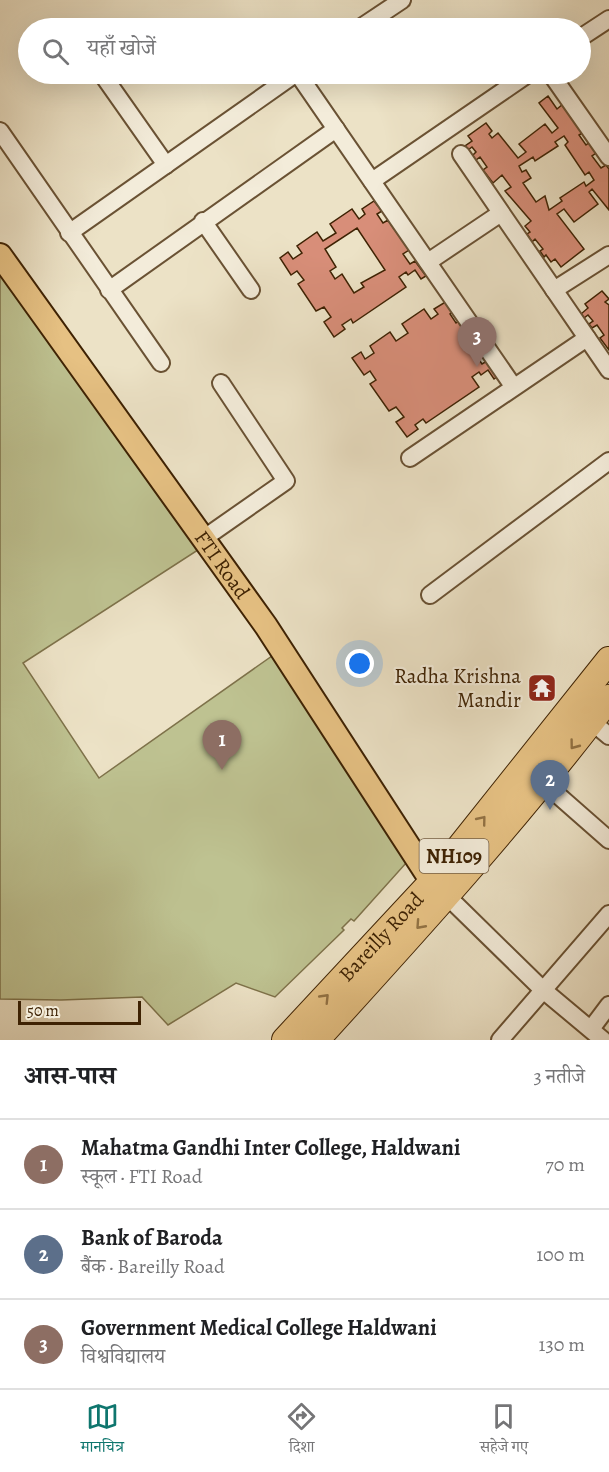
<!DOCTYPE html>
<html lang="hi">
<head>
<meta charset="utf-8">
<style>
  body { margin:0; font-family:Alegreya,"Noto Serif Devanagari",serif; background:#f6f6f6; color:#202124 }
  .scale { position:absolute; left:18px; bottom:15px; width:123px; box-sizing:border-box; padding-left:6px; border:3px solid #3e2203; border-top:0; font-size:16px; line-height:21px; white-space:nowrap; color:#3e2203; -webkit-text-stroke:4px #f3ecda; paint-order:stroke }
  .you { position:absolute; left:360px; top:664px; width:21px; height:21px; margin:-15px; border:4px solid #fff; border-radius:50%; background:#1a73e8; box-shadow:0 0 0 9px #1a73e833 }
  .badge { display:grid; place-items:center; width:39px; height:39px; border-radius:50%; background:#0f766e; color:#fff; font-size:20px; font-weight:700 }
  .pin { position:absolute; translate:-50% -50px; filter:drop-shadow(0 2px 3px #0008) }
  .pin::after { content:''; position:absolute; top:32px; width:21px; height:18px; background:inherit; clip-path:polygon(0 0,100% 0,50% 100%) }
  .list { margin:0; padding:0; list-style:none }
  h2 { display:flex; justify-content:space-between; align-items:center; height:78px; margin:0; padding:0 24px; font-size:26px }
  h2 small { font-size:20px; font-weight:400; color:#757577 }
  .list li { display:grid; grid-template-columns:39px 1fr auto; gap:18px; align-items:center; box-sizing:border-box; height:90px; padding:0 24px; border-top:2px solid #e0e0e0 }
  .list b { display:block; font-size:22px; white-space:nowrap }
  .list p { margin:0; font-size:20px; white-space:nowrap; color:#757577 }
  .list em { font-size:20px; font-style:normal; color:#757577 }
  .icon { flex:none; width:33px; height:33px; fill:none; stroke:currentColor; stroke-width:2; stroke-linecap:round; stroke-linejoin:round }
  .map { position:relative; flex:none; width:609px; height:1040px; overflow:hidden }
  .search { position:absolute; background:#fff; box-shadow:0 6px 24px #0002; left:18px; right:18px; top:18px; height:66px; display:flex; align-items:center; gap:15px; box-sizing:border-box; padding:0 21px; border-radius:33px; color:#757577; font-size:22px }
  .sheet { height:348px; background:#fff }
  nav { display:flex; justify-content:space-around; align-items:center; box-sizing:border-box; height:84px; border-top:2px solid #e0e0e0; background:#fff; font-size:16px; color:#757577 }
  nav a { display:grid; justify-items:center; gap:3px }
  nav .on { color:#0f766e }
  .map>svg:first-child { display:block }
  .green { fill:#bec291; stroke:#7e724a; stroke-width:1.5 }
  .building { fill:#d88e79; stroke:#3e2203; stroke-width:1.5; fill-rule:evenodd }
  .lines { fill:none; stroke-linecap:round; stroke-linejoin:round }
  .minor-casing { stroke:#6a5234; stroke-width:20 }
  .major-casing { stroke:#3e2203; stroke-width:26 }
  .highway-casing { stroke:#3e2203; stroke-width:28 }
  .minor { stroke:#f3ecda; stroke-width:16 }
  .major { stroke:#e6c183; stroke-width:22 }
  .highway { stroke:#e6c183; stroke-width:26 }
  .oneway { stroke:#927243 }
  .labels { text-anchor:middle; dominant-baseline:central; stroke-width:4.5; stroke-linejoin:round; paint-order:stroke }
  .shield { fill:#f3ecda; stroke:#745f44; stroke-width:1.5 }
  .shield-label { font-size:20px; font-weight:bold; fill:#3e2203 }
  .street-label { font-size:21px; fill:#3e2203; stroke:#f3ecda }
  .poi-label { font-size:21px; fill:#3e2203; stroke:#f3ecda; text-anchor:end }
</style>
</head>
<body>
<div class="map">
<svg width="609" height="1040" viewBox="0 0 609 1040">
  <rect width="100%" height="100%" fill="#ece2c6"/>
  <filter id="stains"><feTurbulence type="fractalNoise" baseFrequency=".00333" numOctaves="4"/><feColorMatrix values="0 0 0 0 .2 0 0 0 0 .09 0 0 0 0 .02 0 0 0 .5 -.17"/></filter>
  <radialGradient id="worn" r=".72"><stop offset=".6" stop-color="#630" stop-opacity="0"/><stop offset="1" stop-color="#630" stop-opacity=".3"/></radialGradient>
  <polygon class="green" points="0,275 201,548 23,663 99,778 272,656 407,862 354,921 351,919 342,928 344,930 275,997 236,983 168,1025 142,997 61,1000 0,999"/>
  <g class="building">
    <path d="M548,96L557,109L563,104L584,132L579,135L586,145L591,141L599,151L592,156L601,168L606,165L609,169V210L592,189L589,192L598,204L574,222L564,209L557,214L584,249L561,267L555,259L551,262L546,255L544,257L540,251L543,249L535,239L532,242L527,234L530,232L525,226L531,221L505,191L511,187L502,175L493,183L483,170L487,167L480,157L476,160L472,156L476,152L472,147L468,150L465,146L472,141L468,136L486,123L492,131L489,134L492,138L498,133L518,158L526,152L519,144L545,124L552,133L558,128L539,103ZM564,136L568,142L565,145L585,175L589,172L594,180L586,186L584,182L560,198L562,201L549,210L545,196L536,202L523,183L531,178L526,170L522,172L519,166L533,157L535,161L558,146L555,142Z"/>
    <path d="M374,201L382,211L377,214L383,223L388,220L409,250L403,254L410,264L415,261L426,276L421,279L415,270L408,275L406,272L399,277L406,287L353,323L351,319L342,325L345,329L334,337L324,322L331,317L324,307L316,311L298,284L304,280L297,271L291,275L280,258L288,252L293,259L302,253L297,246L317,232L323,241L336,233L330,224L352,209L359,219L365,214L362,209ZM357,228L385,270L361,283L364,287L354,293L342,274L335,279L330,271L336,267L325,249Z"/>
    <polygon points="602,291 609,299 605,302 609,305 609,350 600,338 604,335 597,325 592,328 589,324 593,321 588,315 584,318 581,314 588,308 585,304"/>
    <polygon points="447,301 454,311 450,314 456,323 460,320 481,350 475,354 482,364 487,361 498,376 494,379 488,370 481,375 479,372 472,377 479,387 426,423 423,419 415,425 418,429 407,437 396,422 404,417 396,407 389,411 370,384 376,380 370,371 364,375 352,358 361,352 365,359 374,353 370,346 390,332 396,341 408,333 402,324 424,309 431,319 438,314 434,309"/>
  </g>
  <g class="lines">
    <g class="minor-casing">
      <g id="minor">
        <polyline points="360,28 402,0"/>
        <polyline points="580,38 609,19"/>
        <polyline points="102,74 166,165"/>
        <polyline points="298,74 513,386"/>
        <polyline points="551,74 609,157"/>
        <polyline points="0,131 161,363"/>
        <polyline points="461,154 609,370"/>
        <polyline points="372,181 528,74"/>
        <polyline points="203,221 251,290"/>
        <polyline points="69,233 295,74"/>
        <polyline points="428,262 501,213"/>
        <polyline points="109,290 336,129"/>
        <polyline points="554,290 609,255"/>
        <polyline points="410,458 587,338"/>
        <polyline points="203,539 286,481 221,383"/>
        <polyline points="430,595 609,461"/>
        <polyline points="591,721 609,736"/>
        <polyline points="543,782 609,840"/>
        <polyline points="447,896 542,989 603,1040"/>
        <polyline points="591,1029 609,1005"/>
        <polyline points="500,1040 609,914"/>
      </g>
    </g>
    <g class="major-casing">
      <g id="major">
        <path id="s1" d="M0,255L266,626L432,882"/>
      </g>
    </g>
    <g class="highway-casing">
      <g id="highway">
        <path id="s2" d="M285,1040L432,882L609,660"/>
        <path d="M316,1040C417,929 518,818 609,698"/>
      </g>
    </g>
    <use href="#minor" class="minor"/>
    <use href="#major" class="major"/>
    <use href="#highway" class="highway"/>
  </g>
  <defs><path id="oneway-chevron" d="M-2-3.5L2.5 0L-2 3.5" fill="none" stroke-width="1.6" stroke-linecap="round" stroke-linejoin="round" transform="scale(1.5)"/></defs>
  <g class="oneway">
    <use href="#oneway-chevron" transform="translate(574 745) rotate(127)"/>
    <use href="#oneway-chevron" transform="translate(482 820) rotate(-51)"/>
    <use href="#oneway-chevron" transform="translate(420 925) rotate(132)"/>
    <use href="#oneway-chevron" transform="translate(325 998) rotate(-46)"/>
  </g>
  <defs>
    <g id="temple-square" transform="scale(1.5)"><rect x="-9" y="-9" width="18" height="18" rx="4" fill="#8f2418" stroke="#f3ecda"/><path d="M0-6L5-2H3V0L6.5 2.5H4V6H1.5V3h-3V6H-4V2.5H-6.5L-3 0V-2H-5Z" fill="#fff"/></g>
  </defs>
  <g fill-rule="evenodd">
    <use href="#temple-square" x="542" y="688"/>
  </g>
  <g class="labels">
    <rect class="shield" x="419.5" y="839" width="69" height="34" rx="4.5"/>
    <g class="shield-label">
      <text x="454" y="856">NH109</text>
    </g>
    <g class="street-label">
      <text stroke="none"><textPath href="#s1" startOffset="381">FTI Road</textPath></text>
      <text stroke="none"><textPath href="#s2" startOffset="141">Bareilly Road</textPath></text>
    </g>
    <g class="poi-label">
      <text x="521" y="676">Radha Krishna<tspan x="521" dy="24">Mandir</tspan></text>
    </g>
  </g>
  <rect width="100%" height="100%" filter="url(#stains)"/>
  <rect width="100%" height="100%" fill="url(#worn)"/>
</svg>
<div class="scale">50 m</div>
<div class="you"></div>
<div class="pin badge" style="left:222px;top:770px;background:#8d6e63">1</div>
<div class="pin badge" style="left:550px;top:810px;background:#5c6f8a">2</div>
<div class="pin badge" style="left:477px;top:367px;background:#8d6e63">3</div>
<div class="search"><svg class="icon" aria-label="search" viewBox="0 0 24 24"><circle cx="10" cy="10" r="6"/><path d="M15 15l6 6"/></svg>यहाँ खोजें</div>
</div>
<section class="sheet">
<h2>आस-पास<small>3 नतीजे</small></h2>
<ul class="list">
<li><span class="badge" style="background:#8d6e63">1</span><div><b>Mahatma Gandhi Inter College, Haldwani</b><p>स्कूल · FTI Road</p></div><em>70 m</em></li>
<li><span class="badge" style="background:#5c6f8a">2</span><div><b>Bank of Baroda</b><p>बैंक · Bareilly Road</p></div><em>100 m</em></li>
<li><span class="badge" style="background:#8d6e63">3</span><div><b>Government Medical College Haldwani</b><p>विश्वविद्यालय</p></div><em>130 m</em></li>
</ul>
</section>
<nav>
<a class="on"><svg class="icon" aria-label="map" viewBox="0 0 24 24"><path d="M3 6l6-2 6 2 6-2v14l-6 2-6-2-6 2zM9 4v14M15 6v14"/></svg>मानचित्र</a>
<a><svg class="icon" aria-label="directions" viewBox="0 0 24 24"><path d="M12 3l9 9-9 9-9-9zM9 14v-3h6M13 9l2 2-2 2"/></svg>दिशा</a>
<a><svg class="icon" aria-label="saved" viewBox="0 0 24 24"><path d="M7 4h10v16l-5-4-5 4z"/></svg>सहेजे गए</a>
</nav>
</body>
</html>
